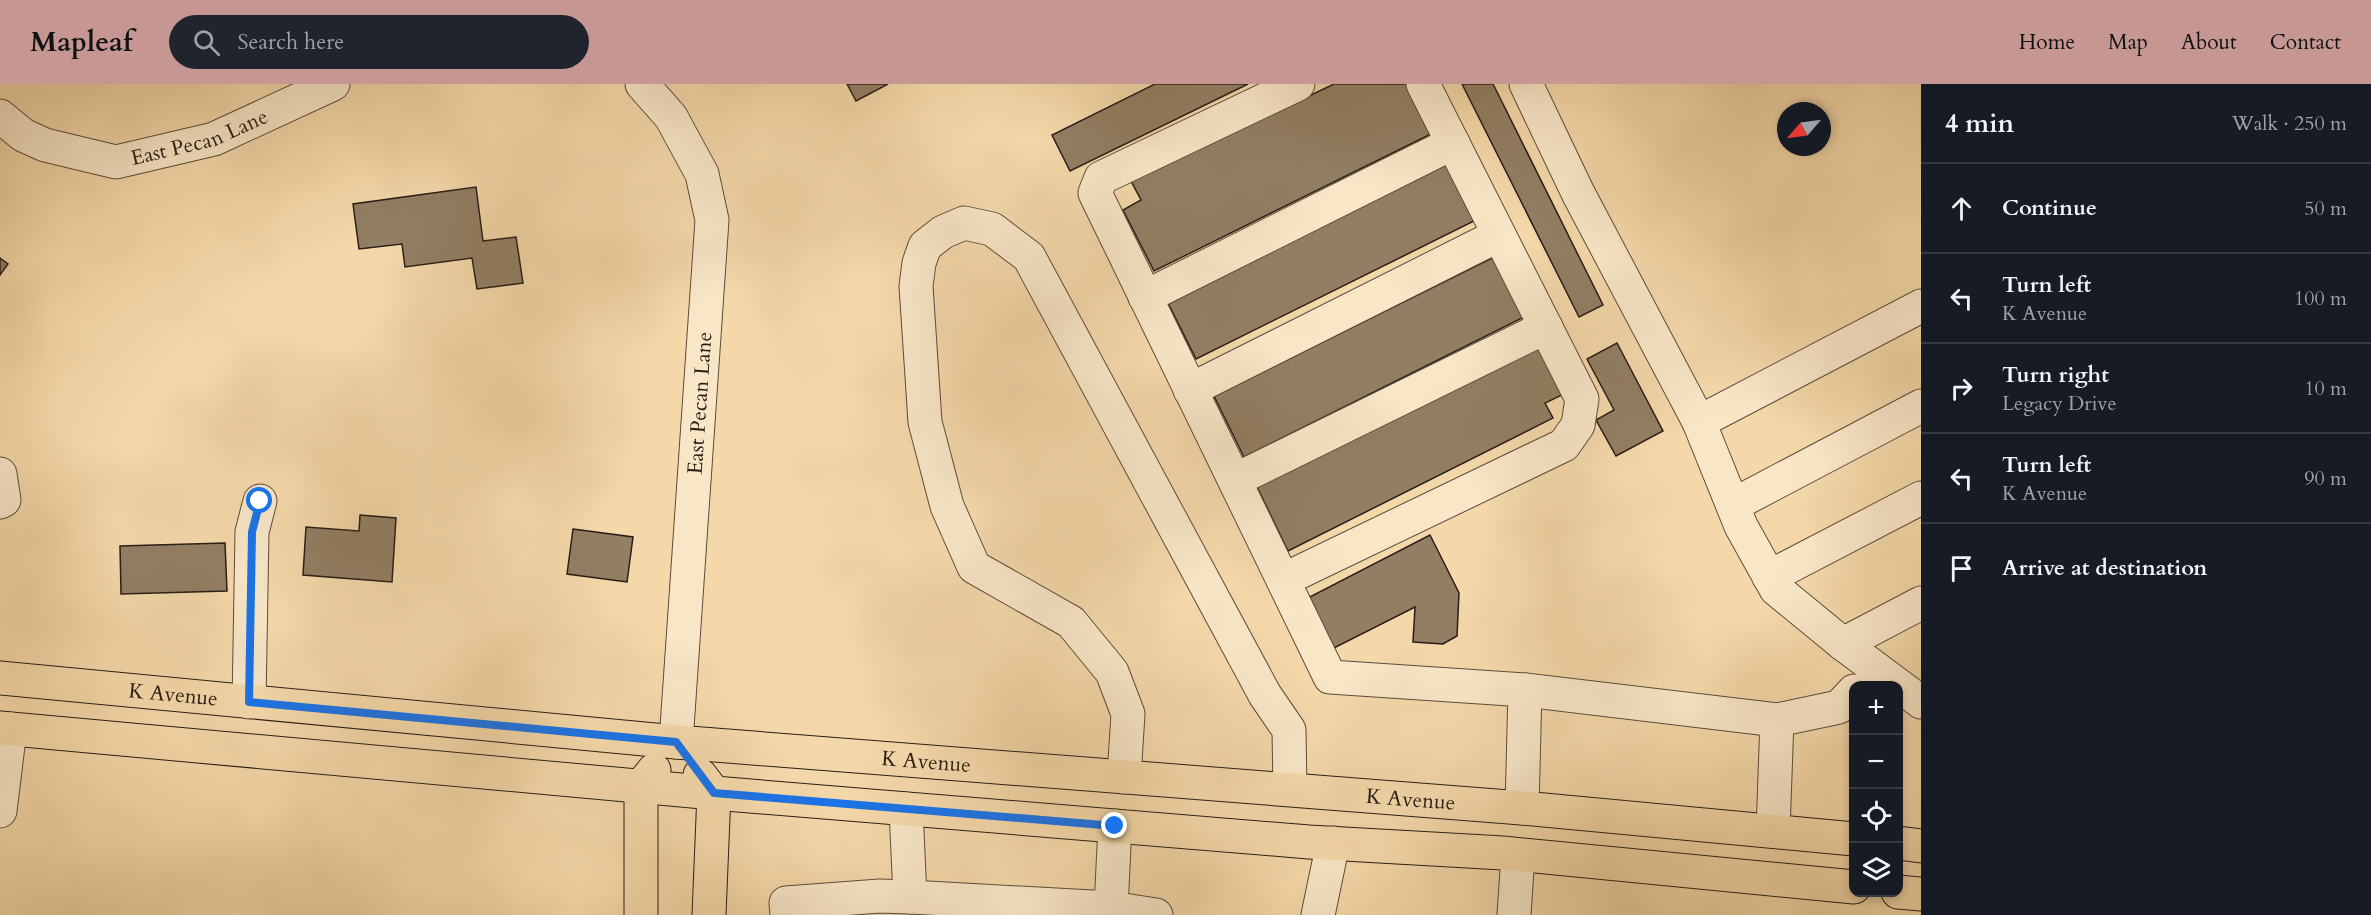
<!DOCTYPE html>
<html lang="en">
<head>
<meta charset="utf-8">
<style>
  body { margin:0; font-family:Cardo,serif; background:#20242c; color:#f1f3f6 }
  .controls { position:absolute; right:18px; bottom:18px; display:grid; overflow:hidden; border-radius:12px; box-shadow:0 3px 9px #0003 }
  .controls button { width:54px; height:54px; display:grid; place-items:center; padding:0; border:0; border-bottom:2px solid #363941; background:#171b24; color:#f1f3f6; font:30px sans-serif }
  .compass { position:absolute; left:1777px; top:18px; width:54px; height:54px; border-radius:50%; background:#171b24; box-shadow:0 3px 9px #0003; rotate:242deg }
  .stop { position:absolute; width:18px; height:18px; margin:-14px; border:4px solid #1a73e8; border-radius:50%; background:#fff }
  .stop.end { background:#1a73e8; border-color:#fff; box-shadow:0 2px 6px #0008 }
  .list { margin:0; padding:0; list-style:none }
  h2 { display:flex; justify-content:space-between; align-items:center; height:78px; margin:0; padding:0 24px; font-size:26px }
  h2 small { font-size:20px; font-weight:400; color:#9ea1a6 }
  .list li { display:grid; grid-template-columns:39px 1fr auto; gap:18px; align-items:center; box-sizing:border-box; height:90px; padding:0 24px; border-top:2px solid #363941 }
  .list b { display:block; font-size:22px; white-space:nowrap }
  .list p { margin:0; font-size:20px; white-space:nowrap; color:#9ea1a6 }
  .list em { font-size:20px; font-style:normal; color:#9ea1a6 }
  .icon { flex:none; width:33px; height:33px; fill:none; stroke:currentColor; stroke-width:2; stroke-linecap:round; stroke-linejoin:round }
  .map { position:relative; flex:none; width:1921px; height:831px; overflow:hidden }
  header { display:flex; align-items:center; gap:36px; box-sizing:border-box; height:84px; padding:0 30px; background:#c59692; color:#111 }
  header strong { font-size:28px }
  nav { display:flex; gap:33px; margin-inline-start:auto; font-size:21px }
  .search { width:420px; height:54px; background:#20242c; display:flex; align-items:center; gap:15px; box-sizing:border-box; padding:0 21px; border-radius:33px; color:#9ea1a6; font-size:22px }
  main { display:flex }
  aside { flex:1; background:#171b24 }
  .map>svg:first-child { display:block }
  .building { fill:#927e63; stroke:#281d17; stroke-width:1.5 }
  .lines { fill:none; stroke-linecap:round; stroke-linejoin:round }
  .minor-casing { stroke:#5b4c3c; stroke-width:35 }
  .major-casing { stroke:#281d17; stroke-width:35 }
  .minor { stroke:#f8e6c7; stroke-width:33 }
  .major { stroke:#f4d8a9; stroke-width:33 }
  .route { stroke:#1a73e8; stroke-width:8 }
  .labels { text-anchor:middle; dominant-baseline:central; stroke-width:4.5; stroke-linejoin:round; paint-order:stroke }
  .street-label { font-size:21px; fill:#281d17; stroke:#f8e6c7 }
</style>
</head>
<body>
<header>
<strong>Mapleaf</strong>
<div class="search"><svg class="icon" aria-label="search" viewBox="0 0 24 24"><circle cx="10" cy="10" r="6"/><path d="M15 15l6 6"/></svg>Search here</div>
<nav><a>Home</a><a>Map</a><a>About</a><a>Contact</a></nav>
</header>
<main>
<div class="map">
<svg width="1921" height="831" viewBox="0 0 1921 831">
  <rect width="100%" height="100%" fill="#f4d8a9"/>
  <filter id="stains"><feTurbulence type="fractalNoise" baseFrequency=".00333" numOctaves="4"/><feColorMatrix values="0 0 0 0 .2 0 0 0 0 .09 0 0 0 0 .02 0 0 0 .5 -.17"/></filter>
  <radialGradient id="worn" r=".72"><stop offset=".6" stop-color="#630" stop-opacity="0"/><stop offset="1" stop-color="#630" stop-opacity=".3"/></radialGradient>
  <g class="building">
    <polygon points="847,0 888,0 856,17"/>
    <polygon points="1155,0 1248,0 1070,87 1052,51"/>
    <polygon points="1334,0 1413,0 1437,47 1154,187 1123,126 1141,116 1131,97"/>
    <polygon points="1462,0 1493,0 1603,221 1579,233"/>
    <polygon points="1448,76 1478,135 1196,275 1166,215"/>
    <polygon points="476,103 483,157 516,153 523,199 477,205 472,174 405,183 402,160 359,165 353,120"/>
    <polygon points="1494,173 1524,233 1244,373 1214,312"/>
    <polygon points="0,174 8,180 0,191"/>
    <polygon points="1617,259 1663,347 1616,372 1596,336 1614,326 1587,275"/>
    <polygon points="1537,260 1562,311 1545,319 1553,334 1288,467 1256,401"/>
    <polygon points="360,431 396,434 392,498 303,491 306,443 359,447"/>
    <polygon points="573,445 633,453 627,498 567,490"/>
    <polygon points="1430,451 1459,509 1457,552 1443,560 1413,558 1415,523 1326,568 1300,518"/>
    <polygon points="225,459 227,507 121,510 120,462"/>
  </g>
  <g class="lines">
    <g class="minor-casing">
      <g id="minor">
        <polyline points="642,0 671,33 702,90 712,136 676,658"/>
        <polyline points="1298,0 1101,94 1095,109 1330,593 1525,606 1522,724"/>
        <polyline points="1526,0 1578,109 1699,338"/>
        <path id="s1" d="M0,32L23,51L45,61L116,78L214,55L333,0"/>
        <polyline points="1145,213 1453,59"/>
        <polyline points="1921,222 1699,338 1741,442 1776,505 1843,560 1921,618"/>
        <polyline points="1190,306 1499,151"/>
        <polyline points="0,390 4,416 0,418"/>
        <polyline points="1235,396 1546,243"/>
        <polyline points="1733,421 1921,322"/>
        <polyline points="1769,493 1921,414"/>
        <polyline points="1283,496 1564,361 1578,341 1582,315 1423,0"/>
        <polyline points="1843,560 1921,519"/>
        <polyline points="1525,606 1777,636 1773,747"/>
        <polyline points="249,618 252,448 260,417"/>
        <polyline points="1777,636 1839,623 1854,607"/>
        <polyline points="1124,693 1128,630 1112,588 1071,538 974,483 947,422 925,338 916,202 919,179 925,162 943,148 964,139 992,145 1029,173 1265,611 1289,646 1290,705"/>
        <polyline points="906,725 910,813 1111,824"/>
        <polyline points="0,727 10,645"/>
        <polyline points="1115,742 1111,824 1156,831"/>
        <polyline points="787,831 786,819 880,812 910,813"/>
        <polyline points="1318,831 1333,759"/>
        <polyline points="1514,831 1518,771"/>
      </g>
    </g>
    <g class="major-casing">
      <g id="major">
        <path id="s2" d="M0,594L676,658L1522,724L1854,755"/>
        <polyline points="0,644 714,709 1309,758 1503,769 1854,803"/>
        <polyline points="700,691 714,709 709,831"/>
        <polyline points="1898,759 1921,762"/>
        <polyline points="1898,808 1921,810"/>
        <polyline points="641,831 641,702 654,686"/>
      </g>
    </g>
    <use href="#minor" class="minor"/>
    <use href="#major" class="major"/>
  </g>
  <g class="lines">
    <polyline class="route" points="260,417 252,448 249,618 676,658 714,709 1115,742"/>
  </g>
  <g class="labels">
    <g class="street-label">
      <text stroke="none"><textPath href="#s1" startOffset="214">East Pecan Lane</textPath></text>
      <text transform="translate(700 319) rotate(-86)">East Pecan Lane</text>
      <text stroke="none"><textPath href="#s2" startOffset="174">K Avenue</textPath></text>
      <text stroke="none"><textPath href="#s2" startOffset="930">K Avenue</textPath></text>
      <text stroke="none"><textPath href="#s2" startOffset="1416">K Avenue</textPath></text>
    </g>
  </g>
  <rect width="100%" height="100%" filter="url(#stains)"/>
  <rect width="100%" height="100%" fill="url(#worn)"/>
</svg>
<div class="controls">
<button>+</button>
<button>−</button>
<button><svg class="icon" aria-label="locate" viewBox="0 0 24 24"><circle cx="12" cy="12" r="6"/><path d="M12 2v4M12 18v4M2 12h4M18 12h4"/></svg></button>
<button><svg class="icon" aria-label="layers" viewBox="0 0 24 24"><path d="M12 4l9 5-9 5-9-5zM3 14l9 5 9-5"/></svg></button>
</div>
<svg class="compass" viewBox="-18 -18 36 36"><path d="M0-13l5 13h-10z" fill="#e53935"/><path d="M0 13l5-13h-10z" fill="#9ea1a6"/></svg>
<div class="stop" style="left:260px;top:417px"></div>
<div class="stop end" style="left:1115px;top:742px"></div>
</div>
<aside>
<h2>4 min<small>Walk · 250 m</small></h2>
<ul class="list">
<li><svg class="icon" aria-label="ahead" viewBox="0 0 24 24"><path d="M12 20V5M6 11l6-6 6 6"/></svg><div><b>Continue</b></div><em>50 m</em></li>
<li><svg class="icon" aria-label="left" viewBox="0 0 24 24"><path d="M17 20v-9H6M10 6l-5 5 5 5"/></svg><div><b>Turn left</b><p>K Avenue</p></div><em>100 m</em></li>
<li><svg class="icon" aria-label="right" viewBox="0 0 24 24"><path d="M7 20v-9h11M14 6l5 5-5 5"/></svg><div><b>Turn right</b><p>Legacy Drive</p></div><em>10 m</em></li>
<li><svg class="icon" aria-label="left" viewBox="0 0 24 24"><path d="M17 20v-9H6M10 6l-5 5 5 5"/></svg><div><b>Turn left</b><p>K Avenue</p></div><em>90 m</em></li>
<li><svg class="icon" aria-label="arrive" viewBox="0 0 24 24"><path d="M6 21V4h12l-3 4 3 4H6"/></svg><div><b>Arrive at destination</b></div></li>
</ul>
</aside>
</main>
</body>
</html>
